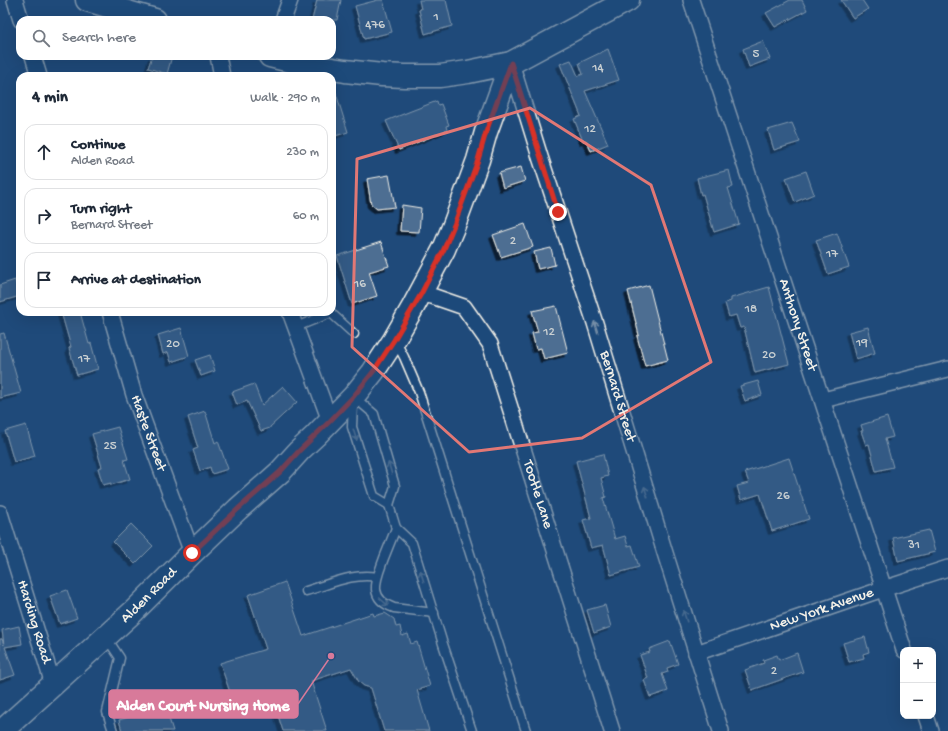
<!DOCTYPE html>
<html lang="en">
<head>
<meta charset="utf-8">
<style>
  body { margin:0; font-family:"Gochi Hand",sans-serif; background:#f6f6f7; color:#1f2937 }
  .controls { position:absolute; right:12px; bottom:12px; display:grid; overflow:hidden; border-radius:8px; box-shadow:0 4px 16px #0002 }
  .controls button { width:36px; height:36px; display:grid; place-items:center; padding:0; border:0; border-bottom:1px solid #e0e1e3; background:#fff; color:#1f2937; font:20px sans-serif }
  .stop { position:absolute; width:12px; height:12px; margin:-9px; border:3px solid #d93025; border-radius:50%; background:#fff }
  .stop.end { background:#d93025; border-color:#fff; box-shadow:0 1px 4px #0008 }
  .list { margin:0; padding:0; list-style:none }
  h2 { display:flex; justify-content:space-between; align-items:center; height:52px; margin:0; padding:0 16px; font-size:17px }
  h2 small { font-size:13px; font-weight:400; color:#747a83 }
  .list li { display:grid; grid-template-columns:26px 1fr auto; gap:12px; align-items:center; box-sizing:border-box; height:56px; margin:0 8px 8px; padding:0 8px; border:1px solid #e0e1e3; border-radius:12px }
  .list b { display:block; font-size:15px; white-space:nowrap }
  .list p { margin:0; font-size:13px; white-space:nowrap; color:#747a83 }
  .list em { font-size:13px; font-style:normal; color:#747a83 }
  .icon { flex:none; width:22px; height:22px; fill:none; stroke:currentColor; stroke-width:2; stroke-linecap:round; stroke-linejoin:round }
  .map { position:relative; flex:none; width:948px; height:731px; overflow:hidden }
  .search { position:absolute; background:#fff; box-shadow:0 4px 16px #0002; left:16px; top:16px; width:320px; height:44px; display:flex; align-items:center; gap:10px; box-sizing:border-box; padding:0 14px; border-radius:12px; color:#747a83; font-size:15px }
  .panel { position:absolute; background:#fff; box-shadow:0 4px 16px #0002; left:16px; top:72px; width:320px; height:244px; border-radius:12px }
  .map>svg:first-child { display:block }
  .building { fill:#4d6e92; stroke:#f4f1e8; filter:url(#shadow) }
  .lines { fill:none; stroke-linecap:round; stroke-linejoin:round }
  .service-casing { stroke:#f4f1e8; stroke-width:11 }
  .minor-casing { stroke:#f4f1e8; stroke-width:18 }
  .secondary-casing { stroke:#f4f1e8; stroke-width:25 }
  .service { stroke:#1f4a7a; stroke-width:8 }
  .minor { stroke:#1f4a7a; stroke-width:15 }
  .secondary { stroke:#1f4a7a; stroke-width:22 }
  .oneway { stroke:#748da6 }
  .route { stroke:#d93025; stroke-width:5 }
  .marked { fill:none; stroke:#e27875; stroke-width:3; stroke-linejoin:round }
  .labels { text-anchor:middle; dominant-baseline:central; stroke-width:3; stroke-linejoin:round; paint-order:stroke }
  .number-label { font-size:13px; fill:#cad0d2 }
  .street-label { font-size:15px; fill:#f4f1e8; stroke:#1f4a7a }
  .leader { fill:none; stroke:#d87a9a; stroke-width:1.5 }
  .callout-dot { fill:#d87a9a; stroke:#1f4a7a; stroke-width:1.5 }
  .callout { fill:#d87a9a; stroke:#d87a9a; stroke-width:1.5 }
  .callout-label { font-size:16px; text-anchor:middle; font-weight:bold; fill:#fff }
</style>
</head>
<body>
<div class="map">
<svg width="948" height="731" viewBox="0 0 948 731">
  <defs>
    <filter id="shadow"><feDropShadow dx="-3.5" dy="3.5" stdDeviation="0" flood-color="#0009"/></filter>
  </defs>
  <rect width="100%" height="100%" fill="#1f4a7a"/>
  <filter id="ink" filterUnits="userSpaceOnUse"><feTurbulence type="fractalNoise" baseFrequency=".025" numOctaves="2"/><feDisplacementMap in="SourceGraphic" scale="8" xChannelSelector="R" yChannelSelector="G"/><feConvolveMatrix kernelMatrix="1 2 1 2 8 2 1 2 1" color-interpolation-filters="sRGB"/></filter>
  <g filter="url(#ink)">
    <g class="building">
      <polygon points="317,0 341,0 337,20 312,20"/>
      <polygon points="378,0 383,0 392,32 364,39 355,6"/>
      <polygon points="419,0 446,0 452,26 425,34 419,10 421,9"/>
      <polygon points="790,0 802,0 807,10 775,27 766,13"/>
      <polygon points="841,0 862,0 868,9 853,18"/>
      <polygon points="763,41 770,59 749,67 743,49"/>
      <polygon points="608,49 619,80 585,91 608,144 591,151 586,140 583,141 574,119 581,116 560,64 571,60 578,76 583,74 579,63"/>
      <polygon points="152,56 172,56 167,74 148,68"/>
      <polygon points="335,90 348,132 332,137 332,91"/>
      <polygon points="437,101 438,105 441,104 449,125 446,126 447,130 399,150 386,121 411,111"/>
      <polygon points="792,123 800,142 774,150 768,130"/>
      <polygon points="521,167 525,181 503,188 499,173"/>
      <polygon points="729,170 733,187 728,188 739,224 714,232 703,194 701,195 697,178"/>
      <polygon points="806,171 814,194 795,202 786,178"/>
      <polygon points="389,175 395,207 377,209 371,204 367,179"/>
      <polygon points="402,205 421,208 419,232 400,231"/>
      <polygon points="525,224 533,247 501,257 493,235"/>
      <polygon points="837,233 849,267 828,274 816,240"/>
      <polygon points="381,242 389,266 369,272 377,296 352,304 337,256"/>
      <polygon points="551,248 555,265 538,269 534,252"/>
      <polygon points="15,280 20,296 0,302 0,285"/>
      <polygon points="649,285 668,360 645,366 637,336 639,335 628,291"/>
      <polygon points="769,287 789,364 755,373 744,327 740,328 736,315 729,317 725,303 731,301 731,298"/>
      <polygon points="556,306 568,353 544,359 541,348 536,349 532,333 538,332 532,311"/>
      <polygon points="61,312 80,312 89,344 91,343 98,369 77,375 69,348 71,347"/>
      <polygon points="868,327 875,353 856,359 849,332"/>
      <polygon points="181,328 189,356 171,362 168,352 163,354 158,335"/>
      <polygon points="4,333 21,393 0,398 0,334"/>
      <polygon points="210,355 215,371 201,376 195,360"/>
      <polygon points="758,381 762,395 745,401 740,386"/>
      <polygon points="254,384 262,405 283,386 297,402 270,427 270,428 261,431 247,401 237,405 232,392"/>
      <polygon points="205,411 215,443 218,441 228,469 212,474 210,467 200,471 193,450 198,448 188,417"/>
      <polygon points="887,417 893,437 885,439 893,467 876,471 869,444 866,445 861,431 863,431 861,425"/>
      <polygon points="26,425 35,456 14,462 5,431"/>
      <polygon points="118,427 128,459 124,460 130,479 111,485 111,483 103,485 98,468 102,467 92,434"/>
      <polygon points="603,454 608,476 601,478 606,497 603,498 615,539 625,536 628,546 632,545 639,567 611,575 603,545 591,548 583,520 591,518 576,461"/>
      <polygon points="789,458 809,519 772,531 760,494 741,500 737,486 749,483 745,472"/>
      <polygon points="131,524 153,546 135,564 113,542"/>
      <polygon points="929,530 935,552 898,561 893,538"/>
      <polygon points="285,582 303,636 373,613 374,616 385,613 394,619 396,627 400,626 402,636 408,634 411,644 417,642 430,686 417,690 429,731 384,731 371,688 364,686 359,682 351,668 311,681 327,731 283,731 271,693 234,704 220,663 266,649 248,595"/>
      <polygon points="67,590 77,618 60,624 50,596"/>
      <polygon points="605,605 611,627 594,633 587,610"/>
      <polygon points="19,626 22,644 5,647 15,675 0,680 0,639 2,639 4,645 2,630"/>
      <polygon points="865,637 869,652 863,654 864,658 849,662 843,643"/>
      <polygon points="670,641 678,664 667,668 668,672 662,674 668,691 650,697 644,680 648,678 640,655 650,652 649,649"/>
      <polygon points="797,653 803,672 752,690 745,670 764,663 763,660 777,655 779,660"/>
      <polygon points="165,706 173,731 122,731 119,720"/>
    </g>
    <g class="lines">
      <g class="service-casing">
        <g id="service">
          <polyline points="331,313 354,334"/>
          <polyline points="296,327 331,313 331,312"/>
          <polyline points="396,342 404,357 419,392 526,731"/>
          <polyline points="354,397 374,414 395,486 389,505 396,528 412,543 443,644 472,731"/>
          <polyline points="353,404 352,427 374,496 389,505"/>
          <path d="M396,528C392,538 388,548 384,558C377,578 366,598 394,608L434,613"/>
          <path d="M306,591C328,585 354,572 377,577"/>
          <polyline points="106,637 120,658 107,712 113,731"/>
        </g>
      </g>
      <g class="minor-casing">
        <g id="minor">
          <polyline points="15,0 21,20"/>
          <path id="s1" d="M691,0L904,650"/>
          <polyline points="283,20 290,0"/>
          <polyline points="33,56 39,76"/>
          <polyline points="218,56 222,76"/>
          <path id="s2" d="M511,63L540,157L595,323L665,553L721,731"/>
          <path id="s3" d="M421,294L432,296L464,307L490,344L612,731"/>
          <path id="s4" d="M110,312L134,395L192,553"/>
          <polyline points="290,312 330,421"/>
          <polyline points="823,400 948,369"/>
          <path id="s5" d="M0,513L53,684"/>
          <path id="s6" d="M696,653L883,589L948,568"/>
          <polyline points="926,716 931,731"/>
        </g>
      </g>
      <g class="secondary-casing">
        <g id="secondary">
          <polyline points="87,0 155,20"/>
          <polyline points="270,56 307,65 345,71 382,75 404,76 440,76 468,72 511,63 628,0"/>
          <path id="s7" d="M2,731L134,611L192,553L238,509L280,472L299,451L315,436L353,397L373,372L394,340L413,307L444,249L454,225L478,160L486,132L511,63"/>
        </g>
      </g>
      <use href="#service" class="service"/>
      <use href="#minor" class="minor"/>
      <use href="#secondary" class="secondary"/>
    </g>
    <defs><path id="oneway-shaft" d="M-6 0H5M1.5-3L5.5 0L1.5 3" fill="none" stroke-width="1.6" stroke-linecap="round" stroke-linejoin="round"/></defs>
    <g class="oneway">
      <use href="#oneway-shaft" transform="translate(596 327) rotate(-107)"/>
      <use href="#oneway-shaft" transform="translate(355 435) rotate(73)"/>
      <use href="#oneway-shaft" transform="translate(390 468) rotate(-107)"/>
      <use href="#oneway-shaft" transform="translate(646 492) rotate(-107)"/>
      <use href="#oneway-shaft" transform="translate(422 576) rotate(-107)"/>
      <use href="#oneway-shaft" transform="translate(384 602) rotate(42)"/>
      <use href="#oneway-shaft" transform="translate(685 616) rotate(-107)"/>
    </g>
  </g>
  <g class="lines" filter="url(#ink)">
    <polyline class="route" points="192,553 238,509 280,472 299,451 330,421 353,397 373,372 394,340 421,294 444,249 454,225 478,160 486,132 511,63 558,212"/>
  </g>
  <path d="M0 0H948V731H0ZM530,108L651,185L711,362L582,438L469,452L352,347L357,159Z" fill="#1f4a7a" fill-opacity=".55" fill-rule="evenodd"/>
  <path class="marked" d="M530,108L651,185L711,362L582,438L469,452L352,347L357,159Z"/>
  <g class="labels">
    <g class="number-label">
      <text x="436" y="17">1</text>
      <text x="375" y="25">476</text>
      <text x="756" y="54">5</text>
      <text x="598" y="68">14</text>
      <text x="590" y="129">12</text>
      <text x="513" y="241">2</text>
      <text x="832" y="254">17</text>
      <text x="360" y="284">16</text>
      <text x="751" y="309">18</text>
      <text x="549" y="332">12</text>
      <text x="862" y="343">19</text>
      <text x="173" y="344">20</text>
      <text x="769" y="355">20</text>
      <text x="84" y="359">17</text>
      <text x="110" y="446">25</text>
      <text x="783" y="496">26</text>
      <text x="914" y="545">31</text>
      <text x="774" y="671">2</text>
    </g>
    <g class="street-label">
      <text stroke="none"><textPath href="#s1" startOffset="342">Anthony Street</textPath></text>
      <text stroke="none"><textPath href="#s2" startOffset="350">Bernard Street</textPath></text>
      <text stroke="none"><textPath href="#s4" startOffset="127">Haste Street</textPath></text>
      <text stroke="none"><textPath href="#s3" startOffset="248">Tootle Lane</textPath></text>
      <text stroke="none"><textPath href="#s7" startOffset="200">Alden Road</textPath></text>
      <text stroke="none"><textPath href="#s6" startOffset="133">New York Avenue</textPath></text>
      <text stroke="none"><textPath href="#s5" startOffset="114">Harding Road</textPath></text>
    </g>
  </g>
  <path class="leader" d="M331 656L298 704"/>
  <circle class="callout-dot" cx="331" cy="656" r="4"/>
  <rect class="callout" x="109" y="690" width="189" height="28" rx="4"/>
  <g class="callout-label">
    <text x="203" y="710">Alden Court Nursing Home</text>
  </g>
</svg>
<div class="controls">
<button>+</button>
<button>−</button>
</div>
<div class="stop" style="left:192px;top:553px"></div>
<div class="stop end" style="left:558px;top:212px"></div>
<div class="search"><svg class="icon" aria-label="search" viewBox="0 0 24 24"><circle cx="10" cy="10" r="6"/><path d="M15 15l6 6"/></svg>Search here</div>
<section class="panel">
<h2>4 min<small>Walk · 290 m</small></h2>
<ul class="list">
<li><svg class="icon" aria-label="ahead" viewBox="0 0 24 24"><path d="M12 20V5M6 11l6-6 6 6"/></svg><div><b>Continue</b><p>Alden Road</p></div><em>230 m</em></li>
<li><svg class="icon" aria-label="right" viewBox="0 0 24 24"><path d="M7 20v-9h11M14 6l5 5-5 5"/></svg><div><b>Turn right</b><p>Bernard Street</p></div><em>60 m</em></li>
<li><svg class="icon" aria-label="arrive" viewBox="0 0 24 24"><path d="M6 21V4h12l-3 4 3 4H6"/></svg><div><b>Arrive at destination</b></div></li>
</ul>
</section>
</div>
</body>
</html>
